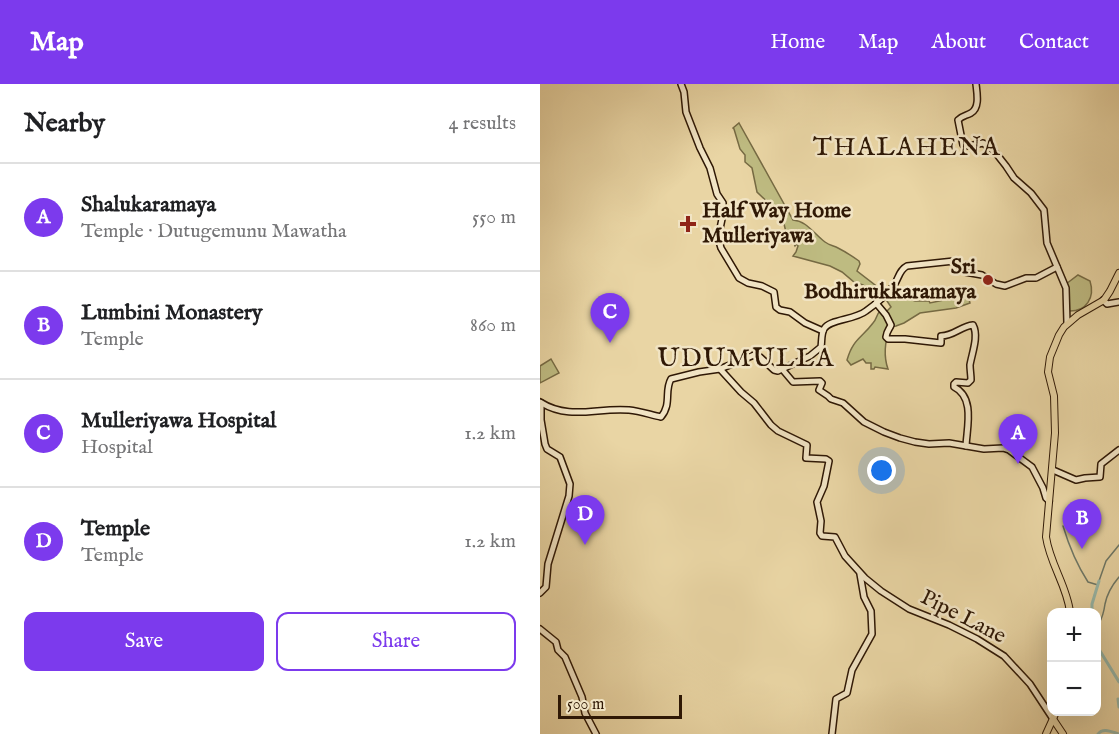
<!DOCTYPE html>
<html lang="en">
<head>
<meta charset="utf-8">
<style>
  body { margin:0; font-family:"IM FELL English",serif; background:#f2f2f2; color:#202124 }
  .controls { position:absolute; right:18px; bottom:18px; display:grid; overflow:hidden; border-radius:12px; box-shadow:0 6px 24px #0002 }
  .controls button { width:54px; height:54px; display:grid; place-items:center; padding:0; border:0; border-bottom:2px solid #e0e0e0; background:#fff; color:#202124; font:30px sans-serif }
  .scale { position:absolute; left:18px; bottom:15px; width:124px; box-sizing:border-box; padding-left:6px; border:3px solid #2f1805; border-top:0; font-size:16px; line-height:21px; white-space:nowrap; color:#2f1805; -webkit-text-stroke:4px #f1e4c4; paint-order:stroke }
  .you { position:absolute; left:342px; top:387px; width:21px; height:21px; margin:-15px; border:4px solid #fff; border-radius:50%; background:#1a73e8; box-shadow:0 0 0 9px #1a73e833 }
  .badge { display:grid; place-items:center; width:39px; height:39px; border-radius:50%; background:#7c3aed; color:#fff; font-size:20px; font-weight:700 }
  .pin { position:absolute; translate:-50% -50px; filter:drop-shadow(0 2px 3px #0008) }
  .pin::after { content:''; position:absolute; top:32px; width:21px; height:18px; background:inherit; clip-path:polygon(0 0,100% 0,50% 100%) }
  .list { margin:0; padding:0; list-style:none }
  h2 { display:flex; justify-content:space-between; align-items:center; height:78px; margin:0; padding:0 24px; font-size:26px }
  h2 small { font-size:20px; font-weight:400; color:#757577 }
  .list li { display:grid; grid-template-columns:39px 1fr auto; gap:18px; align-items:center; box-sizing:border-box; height:108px; padding:0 24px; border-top:2px solid #e0e0e0 }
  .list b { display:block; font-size:22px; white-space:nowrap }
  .list p { margin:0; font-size:20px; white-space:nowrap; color:#757577 }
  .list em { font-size:20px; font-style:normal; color:#757577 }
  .actions { display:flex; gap:12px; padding:18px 24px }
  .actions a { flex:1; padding:14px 0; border:2px solid #7c3aed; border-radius:12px; text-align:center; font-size:21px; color:#7c3aed }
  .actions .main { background:#7c3aed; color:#fff }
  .map { position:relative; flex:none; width:579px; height:650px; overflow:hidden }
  header { display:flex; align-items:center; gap:36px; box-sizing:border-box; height:84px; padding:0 30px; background:#7c3aed; color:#fff }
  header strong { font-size:28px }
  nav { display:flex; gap:33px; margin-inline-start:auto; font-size:21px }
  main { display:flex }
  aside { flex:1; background:#fff }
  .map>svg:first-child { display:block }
  .green { fill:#bebb81; stroke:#766a43; stroke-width:1.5 }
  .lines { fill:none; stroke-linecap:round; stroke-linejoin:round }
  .stream { stroke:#6d7868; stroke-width:1.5 }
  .canal { stroke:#97b8aa; stroke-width:3 }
  .secondary-casing { stroke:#2f1805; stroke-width:8 }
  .primary-casing { stroke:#2f1805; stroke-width:8 }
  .secondary { stroke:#f1e4c4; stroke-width:5 }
  .primary { stroke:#e9d5a4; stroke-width:6 }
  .poi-dot { fill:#8f2418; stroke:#f1e4c4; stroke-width:2 }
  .labels { text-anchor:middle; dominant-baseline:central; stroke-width:5; stroke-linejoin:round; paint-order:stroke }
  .poi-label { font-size:22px; font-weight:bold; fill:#2f1805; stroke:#f1e4c4; text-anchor:start }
  .street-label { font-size:22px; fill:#2f1805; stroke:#f1e4c4 }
  .quarter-label { font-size:26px; letter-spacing:1.5px; fill:#2f1805; stroke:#f1e4c4 }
</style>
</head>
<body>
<header>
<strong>Map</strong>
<nav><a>Home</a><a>Map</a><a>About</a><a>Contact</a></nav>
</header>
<main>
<aside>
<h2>Nearby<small>4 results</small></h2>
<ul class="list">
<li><span class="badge">A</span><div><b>Shalukaramaya</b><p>Temple · Dutugemunu Mawatha</p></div><em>550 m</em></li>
<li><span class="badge">B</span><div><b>Lumbini Monastery</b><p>Temple</p></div><em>860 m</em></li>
<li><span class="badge">C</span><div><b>Mulleriyawa Hospital</b><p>Hospital</p></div><em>1.2 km</em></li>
<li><span class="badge">D</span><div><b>Temple</b><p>Temple</p></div><em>1.2 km</em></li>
</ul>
<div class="actions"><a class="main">Save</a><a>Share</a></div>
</aside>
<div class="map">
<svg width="579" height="650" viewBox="0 0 579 650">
  <rect width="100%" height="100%" fill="#e9d5a4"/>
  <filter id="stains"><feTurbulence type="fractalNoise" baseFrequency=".00333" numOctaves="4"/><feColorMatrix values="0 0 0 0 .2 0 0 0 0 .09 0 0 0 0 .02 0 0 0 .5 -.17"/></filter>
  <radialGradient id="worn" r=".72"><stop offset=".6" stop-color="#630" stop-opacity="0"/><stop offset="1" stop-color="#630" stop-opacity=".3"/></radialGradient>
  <g class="green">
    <path d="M199,39L253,136C267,137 274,150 285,158C289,161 294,162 298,164C306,168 312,172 319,177L320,180L317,187L335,201L331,207L323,201L314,198L302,188L290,182L253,172L256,168L258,162L257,160L255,162L251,152H247L243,136L240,130L217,108L212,84L205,78V71L200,65L194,45L193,44Z"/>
    <path d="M538,191L550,197C555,213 547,228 528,227L526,200Z"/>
    <path d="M348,210H355L375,217H389L390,219L428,211L430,219L416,224L380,229L364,239L356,242L350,243C345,257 343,271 348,285L335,283L334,285H331V279H326L323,275L311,281L307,276C313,255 321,255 333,239C337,235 336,231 340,227H347L351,223L345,214Z"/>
    <polygon points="11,275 19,289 0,299 0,282"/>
  </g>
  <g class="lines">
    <g class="stream">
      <path d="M523,442C529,462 537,481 548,498L558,501"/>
      <polyline points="559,497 566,477 579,461"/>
      <path d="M556,538L559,539C563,533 564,527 565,520C567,510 573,500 579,493"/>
    </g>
    <g class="canal">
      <polyline points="552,528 552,520 559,497"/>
      <polyline points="556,557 557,562 579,598"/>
      <polyline points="578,615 579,623"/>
      <path d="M558,650C563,643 572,648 579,650"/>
    </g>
    <g class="secondary-casing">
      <g id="secondary">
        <polyline points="141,0 144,8 146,28 160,64 170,84 177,110 183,119 182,135 178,154 181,164 199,194 208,199 222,202 234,208 236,223 240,226 250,228 265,239 283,247"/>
        <path d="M436,0C437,9 440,24 431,29C426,32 423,31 418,36L423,61L429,62L443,59L455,68L466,82L474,94L491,109L504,126L507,159L526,204L527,239"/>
        <polyline points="563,216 567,220 579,218"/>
        <path d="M336,219L346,231L351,241C349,246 347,246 346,253L348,255H365L401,259V252C414,252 421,242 433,241C439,252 432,269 430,281C430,286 431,291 431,296L428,299L416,298L414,300V303C435,313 427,343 426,362"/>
        <polyline points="180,285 201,308 214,319 231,341 238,347 267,361 266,374 286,375 289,377 284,402 277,418 281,437 280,449 282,452 295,453 305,472 325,494 341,507 369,525 409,541 437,555 464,572 490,600 513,635"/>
        <polyline points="242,285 253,298 280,297 282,299 279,306 288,312 291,315 303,319 324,338 344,348 360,354 375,358 389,360 409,359 444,365 463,364 469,366 492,383 503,404 506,414 509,417"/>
        <path d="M0,318C30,337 57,323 89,326C100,327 111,331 121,333C132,320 124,307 131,295L159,288L180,285L214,271L220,273L234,286L238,287L270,272L281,263C282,258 281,250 284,245C289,235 315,236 326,227C336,220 347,211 354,201C359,194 359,186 367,182L414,177L425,188L442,191L456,200L465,202L486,194H496L517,183"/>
        <polyline points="513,386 536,396 545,394 560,393 561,380 579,366"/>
        <polyline points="0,509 6,503 8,480 29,412 30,400 20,373 7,365 5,360 1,336 1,319"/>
        <polyline points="0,545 16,558 18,566 25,573 42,613 45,629 56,650"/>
        <polyline points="292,650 296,615 307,609 312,586 332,550 331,527 324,513 320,490"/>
      </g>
    </g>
    <g class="primary-casing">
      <g id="primary">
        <path d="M530,528C527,502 510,480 506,453L515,349L514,312L508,288L510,273L519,251L524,243L538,231L564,216L570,207L579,189"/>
        <polyline points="513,635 523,650"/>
        <polyline points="506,650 516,628"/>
      </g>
    </g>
    <use href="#secondary" class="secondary"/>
    <use href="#primary" class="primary"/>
  </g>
  <g class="poi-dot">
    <path d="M145 131h6v6h6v6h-6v6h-6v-6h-6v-6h6z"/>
    <circle cx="448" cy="196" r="6"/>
  </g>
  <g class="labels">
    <g class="poi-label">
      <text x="162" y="127">Half Way Home<tspan x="162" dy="25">Mulleriyawa</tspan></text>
      <text x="436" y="183" text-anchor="end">Sri<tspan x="436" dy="25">Bodhirukkaramaya</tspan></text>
    </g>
    <g class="street-label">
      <text transform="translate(423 533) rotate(27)">Pipe Lane</text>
    </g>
    <g class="quarter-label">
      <text x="367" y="63">THALAHENA</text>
      <text x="206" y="274">UDUMULLA</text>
    </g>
  </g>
  <rect width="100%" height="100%" filter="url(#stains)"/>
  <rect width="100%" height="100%" fill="url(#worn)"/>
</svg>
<div class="controls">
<button>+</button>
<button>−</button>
</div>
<div class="scale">500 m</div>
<div class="you"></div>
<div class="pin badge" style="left:478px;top:380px">A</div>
<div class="pin badge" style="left:542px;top:465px">B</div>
<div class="pin badge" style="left:70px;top:259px">C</div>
<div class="pin badge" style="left:45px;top:461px">D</div>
</div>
</main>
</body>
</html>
